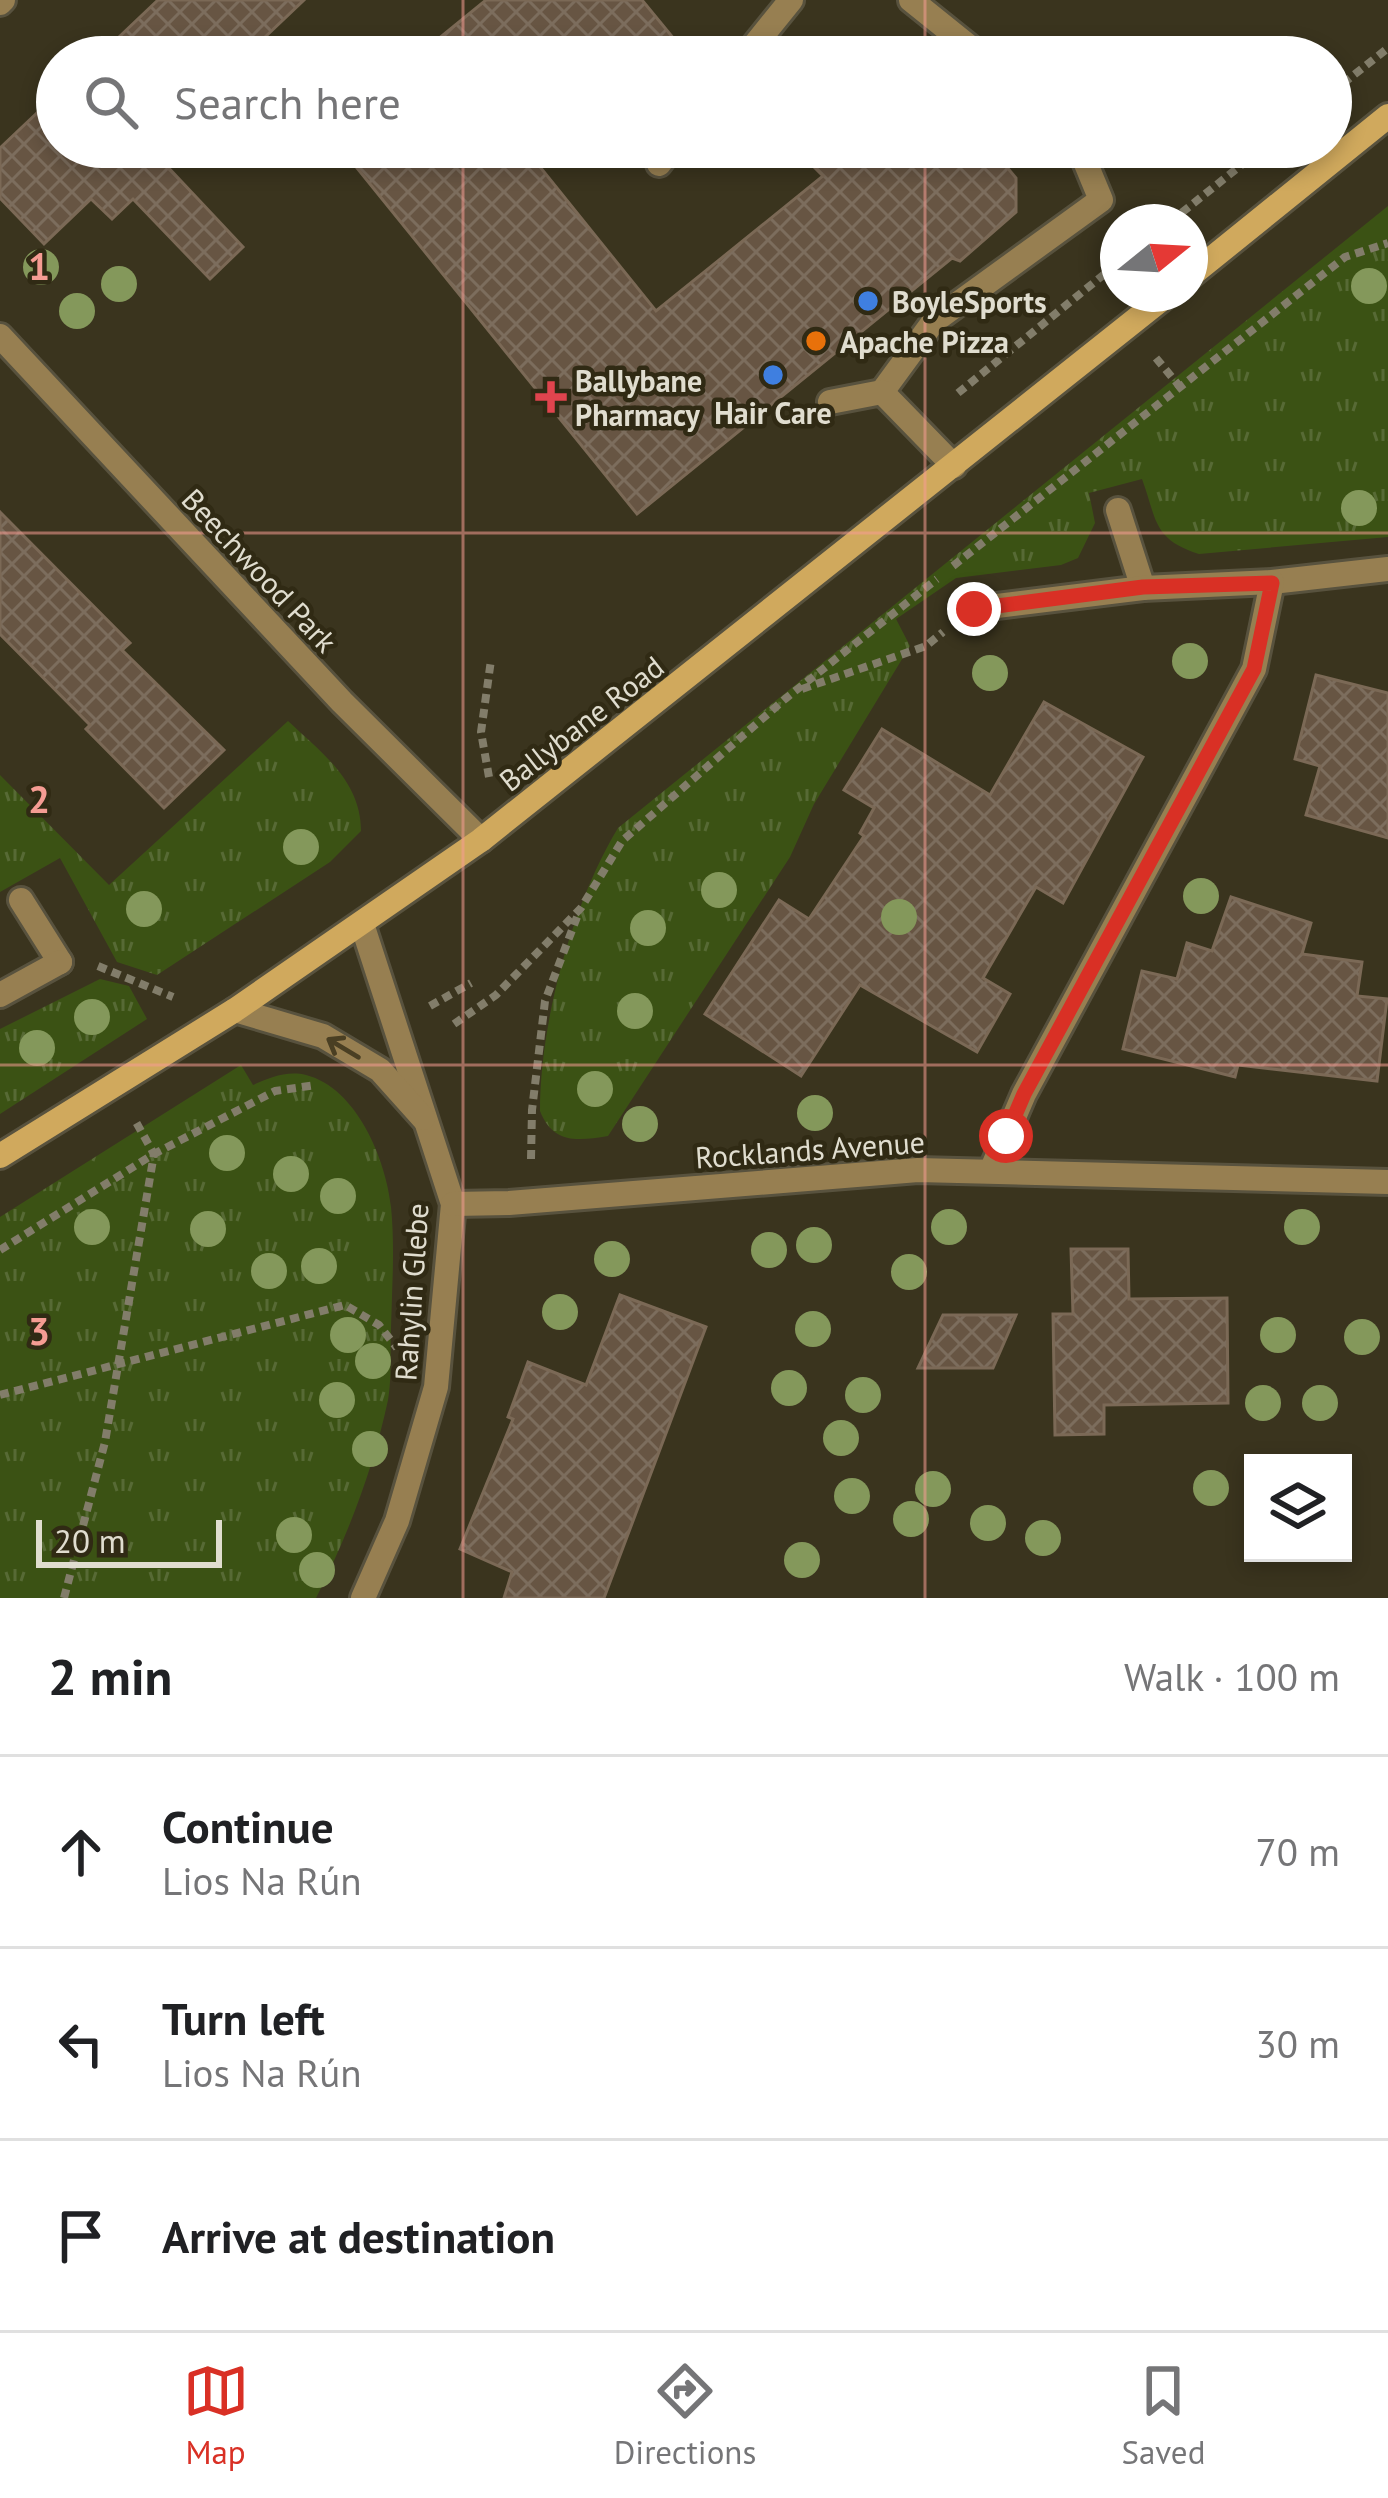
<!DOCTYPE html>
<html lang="en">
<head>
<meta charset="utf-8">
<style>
  body { margin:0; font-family:"PT Sans",sans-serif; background:#f2f2f2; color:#202124 }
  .controls { position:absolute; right:36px; bottom:36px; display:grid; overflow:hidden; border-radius:0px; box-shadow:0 6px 18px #0003 }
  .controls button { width:108px; height:108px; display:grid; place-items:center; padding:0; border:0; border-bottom:3px solid #e0e0e0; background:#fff; color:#202124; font:60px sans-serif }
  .compass { position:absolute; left:1100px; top:204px; width:108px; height:108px; border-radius:50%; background:#fff; box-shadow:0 6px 18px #0003; rotate:72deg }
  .scale { position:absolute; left:36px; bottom:30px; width:186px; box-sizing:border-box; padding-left:12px; border:6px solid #e0ddcf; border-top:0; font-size:33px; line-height:42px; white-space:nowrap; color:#e0ddcf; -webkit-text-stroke:9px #302a14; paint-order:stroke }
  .stop { position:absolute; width:36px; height:36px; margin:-27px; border:9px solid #d93025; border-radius:50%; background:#fff }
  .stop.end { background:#d93025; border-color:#fff; box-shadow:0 3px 12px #0008 }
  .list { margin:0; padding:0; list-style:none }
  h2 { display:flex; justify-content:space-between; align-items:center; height:156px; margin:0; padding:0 48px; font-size:51px }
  h2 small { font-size:39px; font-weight:400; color:#757577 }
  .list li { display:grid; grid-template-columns:78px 1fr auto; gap:36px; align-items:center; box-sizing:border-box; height:192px; padding:0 48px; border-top:3px solid #e0e0e0 }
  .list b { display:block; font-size:45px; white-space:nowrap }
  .list p { margin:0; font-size:39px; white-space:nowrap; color:#757577 }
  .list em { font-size:39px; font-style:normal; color:#757577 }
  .icon { flex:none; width:66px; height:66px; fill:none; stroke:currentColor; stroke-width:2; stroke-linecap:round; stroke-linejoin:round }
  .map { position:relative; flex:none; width:1388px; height:1598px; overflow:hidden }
  .search { position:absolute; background:#fff; box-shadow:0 6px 18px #0003; left:36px; right:36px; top:36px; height:132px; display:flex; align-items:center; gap:30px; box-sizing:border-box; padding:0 42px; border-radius:66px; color:#757577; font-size:45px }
  .sheet { height:732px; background:#fff }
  nav { display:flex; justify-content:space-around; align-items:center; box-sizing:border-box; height:168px; border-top:3px solid #e0e0e0; background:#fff; font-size:33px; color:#757577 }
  nav a { display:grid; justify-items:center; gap:6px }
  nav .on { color:#d93025 }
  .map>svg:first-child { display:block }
  .grass { fill:url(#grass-tufts) }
  .building { fill:url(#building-cross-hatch); stroke:#7b6956; stroke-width:3 }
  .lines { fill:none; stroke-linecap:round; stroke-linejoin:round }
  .lane-casing { stroke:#58523e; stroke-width:30 }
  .street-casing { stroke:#58523e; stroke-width:30 }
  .secondary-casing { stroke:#58523e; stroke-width:30 }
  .path { stroke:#827d6a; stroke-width:8; stroke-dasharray:9 6; stroke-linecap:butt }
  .lane { stroke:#977f51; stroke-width:24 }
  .street { stroke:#977f51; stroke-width:24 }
  .secondary { stroke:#d0a95d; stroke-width:24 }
  .tree { fill:#84985b }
  .oneway { stroke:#4a3f23 }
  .route { stroke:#d93025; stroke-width:15 }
  .grid { fill:none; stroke:#f59c93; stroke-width:3; stroke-opacity:0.55 }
  .shop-dot { fill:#3f7fe0; stroke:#302a14; stroke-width:4.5 }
  .food-dot { fill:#e8710a; stroke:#302a14; stroke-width:4.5 }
  .health-dot { fill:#e0444e; stroke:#302a14; stroke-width:4.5 }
  .labels { text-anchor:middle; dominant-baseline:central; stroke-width:9; stroke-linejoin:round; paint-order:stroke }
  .poi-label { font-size:30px; font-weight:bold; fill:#e0ddcf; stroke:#302a14; text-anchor:start }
  .street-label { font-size:30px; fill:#e0ddcf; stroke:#302a14 }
  .grid-label { font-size:39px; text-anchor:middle; font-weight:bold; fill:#f59c93; stroke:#302a14; stroke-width:9; stroke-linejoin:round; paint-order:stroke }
</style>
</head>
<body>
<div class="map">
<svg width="1388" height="1598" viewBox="0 0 1388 1598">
  <defs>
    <pattern id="grass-tufts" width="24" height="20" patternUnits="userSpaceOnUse" patternTransform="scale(3)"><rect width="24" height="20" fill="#3b5214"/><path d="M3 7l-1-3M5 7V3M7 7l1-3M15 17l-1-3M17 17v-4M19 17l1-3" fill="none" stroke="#576a35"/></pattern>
    <pattern id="building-cross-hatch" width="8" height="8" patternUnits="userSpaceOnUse" patternTransform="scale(3)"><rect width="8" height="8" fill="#675543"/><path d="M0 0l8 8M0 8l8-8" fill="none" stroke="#7c6d5d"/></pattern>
  </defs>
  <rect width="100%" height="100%" fill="#3a341e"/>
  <g class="grass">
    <path d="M1388,206V537L1199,554C1152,539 1157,519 1142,479L1089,493L1095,523L1078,558L1061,565L956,578L896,619L910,646L814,804L790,857L608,1136C577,1141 553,1144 540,1111C540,1022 572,904 618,828Z"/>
    <path d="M288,721C322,753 361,781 361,831L330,862L157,975L117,962L60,858L0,892V775L109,885Z"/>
    <polygon points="100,979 129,986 147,1019 0,1114 0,1029"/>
    <path d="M241,1065L253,1085C269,1078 287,1070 306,1075C357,1088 386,1160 391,1207C395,1247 392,1287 391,1327C390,1351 392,1377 388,1400C373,1470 348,1535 316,1598H0V1217Z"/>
  </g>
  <g class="building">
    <polygon points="158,0 304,0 244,57 98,57"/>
    <polygon points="486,0 642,0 679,45 664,57 416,57"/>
    <polygon points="57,94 57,147 149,147 243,247 210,279 133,199 112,219 91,199 44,244 0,198 0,148"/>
    <polygon points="340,147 553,147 536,162 656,311 823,176 794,147 990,147 1016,178 1016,212 960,261 952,258 637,514"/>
    <polygon points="0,512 130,643 122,650 224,750 164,808 86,729 90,725 0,634"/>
    <polygon points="1316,675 1388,693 1388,838 1306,815 1320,766 1295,759"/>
    <polygon points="1044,702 1143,757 1063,903 1036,887 983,978 1010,994 977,1052 860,985 801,1076 705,1014 779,900 809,919 864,836 860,833 874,808 844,790 882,729 990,795"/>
    <polygon points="1231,897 1311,923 1302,954 1362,962 1357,996 1387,999 1377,1081 1238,1065 1235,1077 1123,1049 1142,971 1177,979 1187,943 1212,951"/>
    <polygon points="1071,1249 1128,1249 1129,1299 1227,1298 1228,1403 1104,1405 1104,1434 1055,1435 1053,1314 1073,1314"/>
    <polygon points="620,1295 706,1327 604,1598 504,1598 512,1572 460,1549 513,1419 508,1417 519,1387 528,1362 586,1385"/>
    <polygon points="943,1315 1016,1315 993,1368 918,1368"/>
  </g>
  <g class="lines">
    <g class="lane-casing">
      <g id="lane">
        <polyline points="911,0 982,57"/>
        <polyline points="745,57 791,0"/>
        <polyline points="659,164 672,147"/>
        <polyline points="882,392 934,321 1101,200 1079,147"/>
        <polyline points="830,402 882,392 954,466"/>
        <polyline points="21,900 60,962"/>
      </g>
    </g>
    <g class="street-casing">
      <g id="street">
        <polyline points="0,3 3,0"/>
        <polyline points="0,336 342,702 481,840"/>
        <polyline points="1118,510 1143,588"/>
        <polyline points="973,609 1143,588 1272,582 1388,569"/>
        <polyline points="362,924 453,1204 436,1387 397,1521 363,1598"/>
        <polyline points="0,995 60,962"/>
        <polyline points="235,1010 323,1036 380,1070 423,1118"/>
        <polyline points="991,1171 1024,1094 1254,669 1272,582"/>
        <polyline points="453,1204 509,1203 918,1170 1388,1182"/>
      </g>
    </g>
    <g class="secondary-casing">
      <g id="secondary">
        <polyline points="1190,276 1388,116"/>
        <polyline points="0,1156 235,1010 481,840 1168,294"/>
      </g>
    </g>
    <g class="path">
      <polyline points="1331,93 1388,48"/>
      <polyline points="1170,222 1264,147"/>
      <polyline points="1156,358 1181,388"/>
      <polyline points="958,393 1118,263"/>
      <polyline points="953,566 1345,257 1388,243"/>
      <polyline points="802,689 926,646 943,632"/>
      <polyline points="489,777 481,732 491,660"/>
      <polyline points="98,966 173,997"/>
      <polyline points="430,1006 471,983"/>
      <polyline points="454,1024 496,995 581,908 622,841 785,699 937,579"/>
      <polyline points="531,1159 532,1110 545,1001 577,917"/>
      <polyline points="0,1250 154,1154 275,1091 316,1085"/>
      <polyline points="0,1395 345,1305 379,1325 397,1348"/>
      <polyline points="64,1598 105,1442 154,1154 136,1122"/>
    </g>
    <use href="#lane" class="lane"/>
    <use href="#street" class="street"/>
    <use href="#secondary" class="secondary"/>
  </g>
  <g class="tree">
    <circle cx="41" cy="267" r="18"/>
    <circle cx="119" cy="284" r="18"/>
    <circle cx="1369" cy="286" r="18"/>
    <circle cx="77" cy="311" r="18"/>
    <circle cx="1359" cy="508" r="18"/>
    <circle cx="1190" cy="661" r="18"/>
    <circle cx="990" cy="673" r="18"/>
    <circle cx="301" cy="847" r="18"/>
    <circle cx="719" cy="890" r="18"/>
    <circle cx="1201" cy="896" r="18"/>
    <circle cx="144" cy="909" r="18"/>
    <circle cx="899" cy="917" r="18"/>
    <circle cx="648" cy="928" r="18"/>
    <circle cx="635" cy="1011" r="18"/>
    <circle cx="92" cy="1017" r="18"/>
    <circle cx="37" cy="1048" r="18"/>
    <circle cx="595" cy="1089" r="18"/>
    <circle cx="815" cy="1113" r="18"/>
    <circle cx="640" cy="1124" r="18"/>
    <circle cx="227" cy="1153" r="18"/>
    <circle cx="291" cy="1174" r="18"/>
    <circle cx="338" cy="1196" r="18"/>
    <circle cx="92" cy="1227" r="18"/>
    <circle cx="949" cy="1227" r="18"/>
    <circle cx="1302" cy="1227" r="18"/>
    <circle cx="208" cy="1229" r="18"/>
    <circle cx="814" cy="1245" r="18"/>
    <circle cx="769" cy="1250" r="18"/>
    <circle cx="612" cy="1259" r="18"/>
    <circle cx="319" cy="1266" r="18"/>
    <circle cx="269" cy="1271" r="18"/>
    <circle cx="909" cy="1272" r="18"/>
    <circle cx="560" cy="1312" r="18"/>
    <circle cx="813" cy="1329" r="18"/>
    <circle cx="348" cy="1335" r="18"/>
    <circle cx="1278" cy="1335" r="18"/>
    <circle cx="1362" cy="1337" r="18"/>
    <circle cx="373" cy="1361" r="18"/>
    <circle cx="789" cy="1388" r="18"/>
    <circle cx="863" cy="1395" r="18"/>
    <circle cx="337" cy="1400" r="18"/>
    <circle cx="1263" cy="1403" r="18"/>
    <circle cx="1320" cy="1403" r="18"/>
    <circle cx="841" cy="1438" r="18"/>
    <circle cx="370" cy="1449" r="18"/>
    <circle cx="1211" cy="1488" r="18"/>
    <circle cx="933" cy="1489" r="18"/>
    <circle cx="852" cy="1496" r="18"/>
    <circle cx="911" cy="1519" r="18"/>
    <circle cx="988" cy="1523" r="18"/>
    <circle cx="294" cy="1535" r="18"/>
    <circle cx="1043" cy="1538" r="18"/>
    <circle cx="802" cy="1560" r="18"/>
    <circle cx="317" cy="1570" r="18"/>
  </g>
  <defs><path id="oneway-shaft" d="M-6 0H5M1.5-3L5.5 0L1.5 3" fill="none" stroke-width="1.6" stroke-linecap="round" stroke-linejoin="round" transform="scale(3)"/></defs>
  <use class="oneway" href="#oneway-shaft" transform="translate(343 1048) rotate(-149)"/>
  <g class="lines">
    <polyline class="route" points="974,609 1143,587 1272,583 1254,669 1024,1094 1006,1136"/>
  </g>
  <path class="grid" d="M463,0V57M925,0V57M463,147V1598M925,147V1598M0,533H1388M0,1065H1388"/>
  <g class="shop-dot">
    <circle cx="868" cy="301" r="12"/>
    <circle cx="773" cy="375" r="12"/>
  </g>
  <circle class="food-dot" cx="816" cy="341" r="12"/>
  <path class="health-dot" d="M545 379h12v12h12v12h-12v12h-12v-12h-12v-12h12z"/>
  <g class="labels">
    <g class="poi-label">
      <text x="892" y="301">BoyleSports</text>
      <text x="840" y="341">Apache Pizza</text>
      <text x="575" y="380">Ballybane<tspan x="575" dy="34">Pharmacy</tspan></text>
      <text x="773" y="412" text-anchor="middle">Hair Care</text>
    </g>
    <g class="street-label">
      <text transform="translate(260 570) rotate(47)">Beechwood Park</text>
      <text transform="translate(581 723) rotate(-38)">Ballybane Road</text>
      <text transform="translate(810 1149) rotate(-4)">Rocklands Avenue</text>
      <text transform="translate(411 1292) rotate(-86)">Rahylin Glebe</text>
    </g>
  </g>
  <g class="grid-label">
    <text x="39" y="280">1</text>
    <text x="39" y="813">2</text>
    <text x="39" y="1345">3</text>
  </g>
</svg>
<div class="controls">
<button><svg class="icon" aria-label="layers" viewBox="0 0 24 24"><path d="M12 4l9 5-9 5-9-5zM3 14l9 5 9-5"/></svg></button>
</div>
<svg class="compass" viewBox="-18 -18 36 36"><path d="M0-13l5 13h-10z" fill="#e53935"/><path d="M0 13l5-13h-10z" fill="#757577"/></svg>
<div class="scale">20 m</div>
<div class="stop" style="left:1006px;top:1136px"></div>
<div class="stop end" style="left:974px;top:609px"></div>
<div class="search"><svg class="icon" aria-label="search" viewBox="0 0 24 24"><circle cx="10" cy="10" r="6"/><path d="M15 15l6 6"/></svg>Search here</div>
</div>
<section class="sheet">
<h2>2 min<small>Walk · 100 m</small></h2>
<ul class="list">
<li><svg class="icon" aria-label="ahead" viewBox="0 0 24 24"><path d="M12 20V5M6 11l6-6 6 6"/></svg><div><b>Continue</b><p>Lios Na Rún</p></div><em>70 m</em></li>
<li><svg class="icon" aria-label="left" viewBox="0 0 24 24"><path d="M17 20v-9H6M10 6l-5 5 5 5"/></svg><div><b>Turn left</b><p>Lios Na Rún</p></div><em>30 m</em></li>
<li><svg class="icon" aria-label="arrive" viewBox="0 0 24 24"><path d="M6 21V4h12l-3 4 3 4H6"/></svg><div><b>Arrive at destination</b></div></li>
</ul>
</section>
<nav>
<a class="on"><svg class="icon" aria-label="map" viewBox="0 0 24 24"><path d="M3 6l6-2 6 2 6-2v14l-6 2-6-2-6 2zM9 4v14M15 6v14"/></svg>Map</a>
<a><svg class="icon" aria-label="directions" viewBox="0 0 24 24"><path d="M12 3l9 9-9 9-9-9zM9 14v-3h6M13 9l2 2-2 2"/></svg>Directions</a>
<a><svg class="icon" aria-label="saved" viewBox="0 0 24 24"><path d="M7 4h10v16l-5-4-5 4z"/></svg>Saved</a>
</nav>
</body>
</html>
